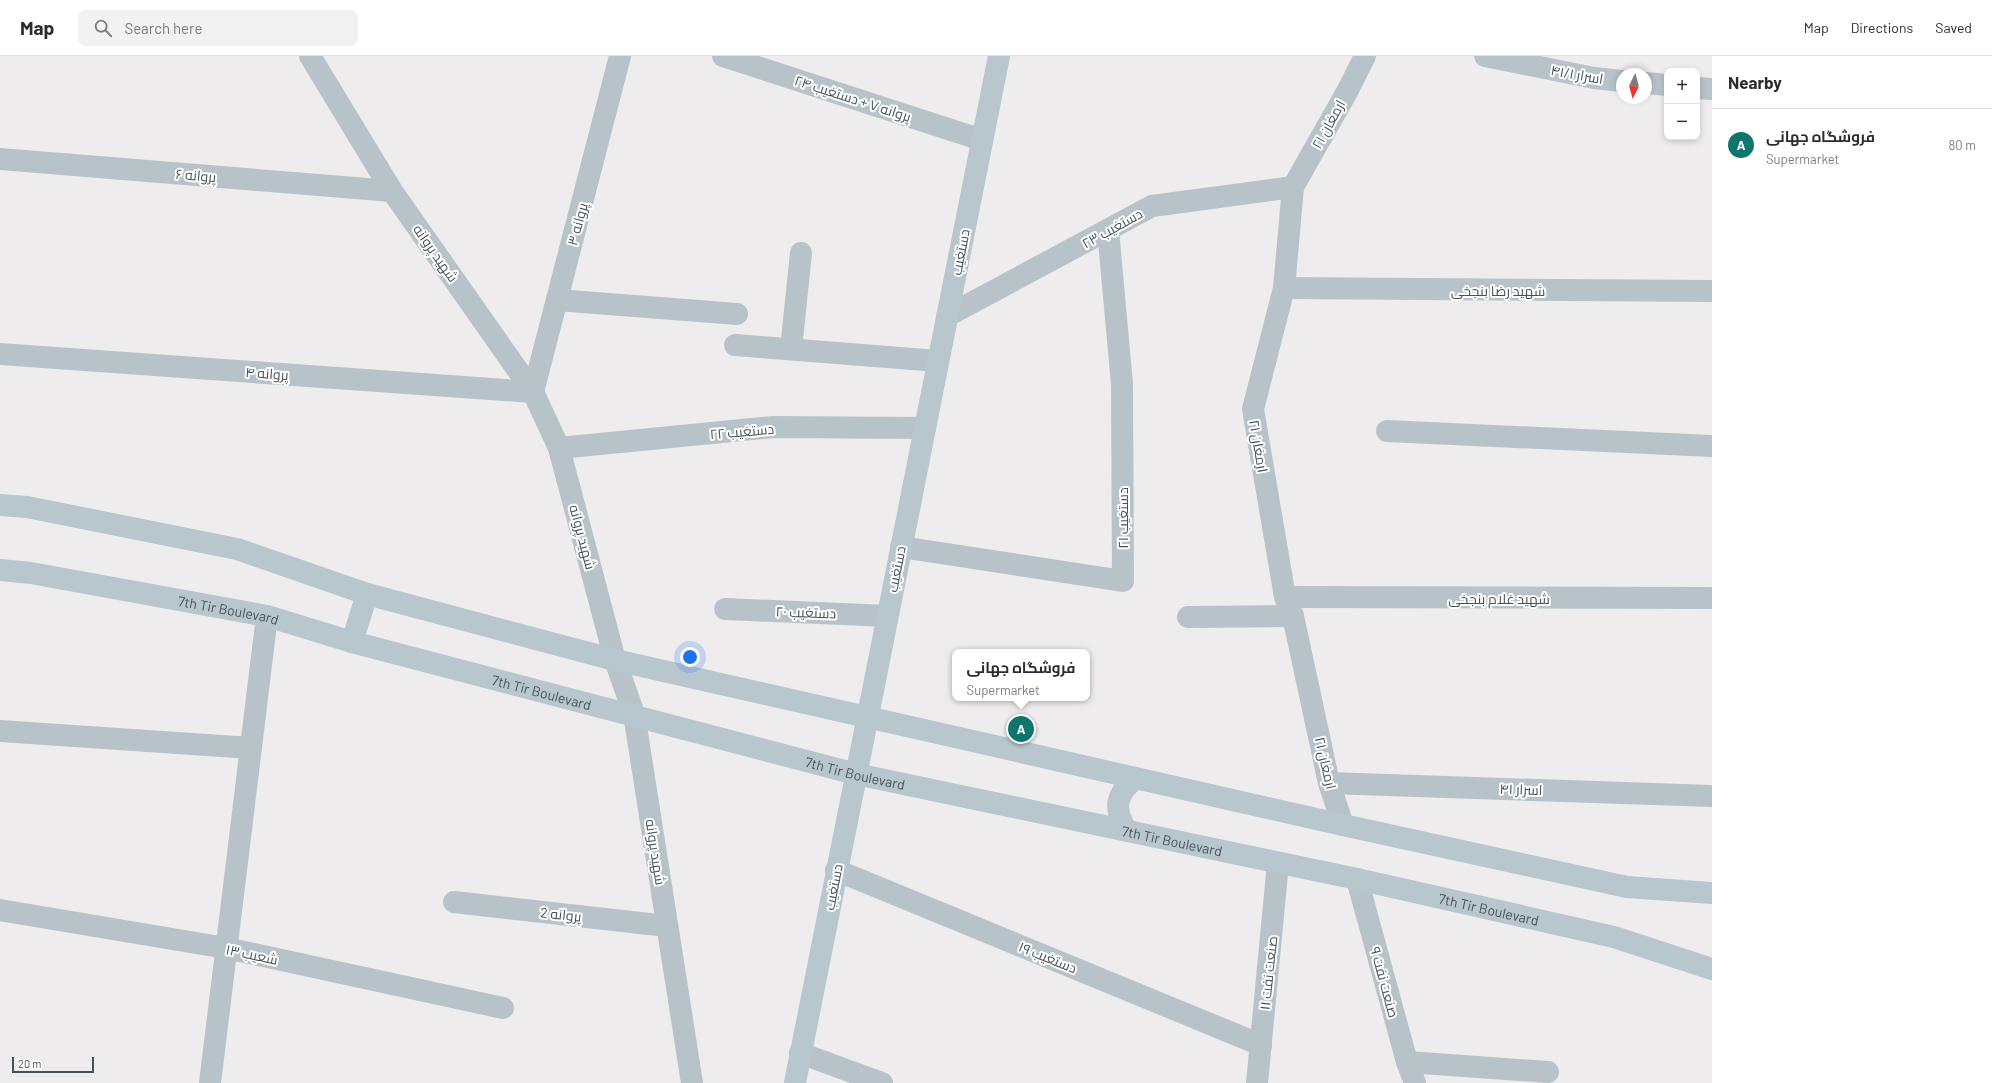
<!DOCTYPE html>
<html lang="en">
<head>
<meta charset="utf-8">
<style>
  body { margin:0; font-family:Barlow,Cairo,sans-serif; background:#f2f2f3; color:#2b2b33 }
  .controls { position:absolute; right:12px; top:12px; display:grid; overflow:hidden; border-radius:8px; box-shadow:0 2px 6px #0003 }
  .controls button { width:36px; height:36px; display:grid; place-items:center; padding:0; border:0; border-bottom:1px solid #e1e1e2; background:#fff; color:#2b2b33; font:20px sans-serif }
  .compass { position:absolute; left:1616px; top:12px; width:36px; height:36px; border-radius:50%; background:#fff; box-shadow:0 2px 6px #0003; rotate:186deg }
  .scale { position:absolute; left:12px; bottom:10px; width:82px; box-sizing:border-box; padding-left:4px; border:2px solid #465259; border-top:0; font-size:11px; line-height:14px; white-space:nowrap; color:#465259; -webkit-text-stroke:3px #fff; paint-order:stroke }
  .you { position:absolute; left:690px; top:601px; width:14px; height:14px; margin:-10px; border:3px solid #fff; border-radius:50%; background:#1a73e8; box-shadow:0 0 0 6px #1a73e833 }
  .badge { display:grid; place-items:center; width:26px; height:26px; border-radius:50%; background:#0f766e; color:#fff; font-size:13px; font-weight:700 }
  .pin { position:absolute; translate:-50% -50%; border:2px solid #fff; box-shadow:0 1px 4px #0006 }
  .popup { position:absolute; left:952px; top:593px; width:138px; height:52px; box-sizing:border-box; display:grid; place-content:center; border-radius:8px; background:#fff; filter:drop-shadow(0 1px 3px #0005); font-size:13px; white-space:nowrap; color:#7c7c81 }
  .popup b { font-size:15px; color:#2b2b33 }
  .popup::after { content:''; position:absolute; left:50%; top:100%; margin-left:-8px; border:8px solid transparent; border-top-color:#fff }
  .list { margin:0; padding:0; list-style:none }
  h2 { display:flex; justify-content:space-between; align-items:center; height:52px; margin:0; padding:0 16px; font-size:17px }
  h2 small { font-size:13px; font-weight:400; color:#7c7c81 }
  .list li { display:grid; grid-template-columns:26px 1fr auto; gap:12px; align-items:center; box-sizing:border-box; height:72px; padding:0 16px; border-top:1px solid #e1e1e2 }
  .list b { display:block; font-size:15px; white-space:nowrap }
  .list p { margin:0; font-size:13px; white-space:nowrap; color:#7c7c81 }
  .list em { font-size:13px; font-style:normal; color:#7c7c81 }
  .icon { flex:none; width:22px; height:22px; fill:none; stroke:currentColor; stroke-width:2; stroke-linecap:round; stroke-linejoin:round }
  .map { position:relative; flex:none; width:1712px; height:1027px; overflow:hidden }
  header { display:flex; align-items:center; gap:24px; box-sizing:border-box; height:56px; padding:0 20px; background:#fff; border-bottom:1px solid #e1e1e2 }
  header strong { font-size:19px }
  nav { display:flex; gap:22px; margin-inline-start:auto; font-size:14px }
  .search { width:280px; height:36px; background:#f2f2f3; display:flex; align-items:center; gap:10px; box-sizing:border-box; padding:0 14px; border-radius:8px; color:#7c7c81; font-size:15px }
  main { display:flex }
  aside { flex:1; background:#fff }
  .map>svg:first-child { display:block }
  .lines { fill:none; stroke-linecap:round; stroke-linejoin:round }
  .minor { stroke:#b8c3c9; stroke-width:22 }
  .tertiary { stroke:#b8c3c9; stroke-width:22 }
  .secondary { stroke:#b8c6ce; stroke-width:22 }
  .labels { text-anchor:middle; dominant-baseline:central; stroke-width:4; stroke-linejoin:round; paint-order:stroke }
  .street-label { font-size:14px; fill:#465259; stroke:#fff }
</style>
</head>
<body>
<header>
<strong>Map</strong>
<div class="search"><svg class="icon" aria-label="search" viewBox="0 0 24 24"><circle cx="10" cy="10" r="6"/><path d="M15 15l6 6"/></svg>Search here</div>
<nav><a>Map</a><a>Directions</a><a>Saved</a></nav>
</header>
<main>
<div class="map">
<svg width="1712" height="1027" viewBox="0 0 1712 1027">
  <rect width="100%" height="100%" fill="#efeced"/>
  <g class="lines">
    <g class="minor">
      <polyline points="723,0 982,84"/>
      <polyline points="1485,0 1594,22 1622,25"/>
      <polyline points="1646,27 1667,29"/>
      <polyline points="1697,32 1712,33"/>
      <polyline points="0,103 392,135"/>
      <polyline points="1284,232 1712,235"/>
      <polyline points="557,244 737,258"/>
      <polyline points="947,260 1152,150 1293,131"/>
      <polyline points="735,289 938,305"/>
      <polyline points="791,293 801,197"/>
      <polyline points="0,298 533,336 620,0"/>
      <polyline points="1387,375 1712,390"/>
      <polyline points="559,392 773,371 925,372"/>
      <polyline points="901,491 1123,525 1122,328 1108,174"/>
      <polyline points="1285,541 1712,542"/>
      <polyline points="725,553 887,560"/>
      <polyline points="1188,561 1293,560"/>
      <polyline points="0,675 251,692"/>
      <polyline points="1329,727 1712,740"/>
      <polyline points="1343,769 1329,727 1293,560 1285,541 1253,353 1284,232 1293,131 1348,34 1365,0"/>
      <polyline points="836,814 1261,989"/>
      <polyline points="1357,823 1407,1006 1415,1027"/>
      <polyline points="454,846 667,870"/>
      <polyline points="0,854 226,892 503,952"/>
      <polyline points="800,997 882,1027"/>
      <polyline points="1407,1006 1548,1016"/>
      <polyline points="210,1027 267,560"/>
      <polyline points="1257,1027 1278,807"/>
    </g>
    <polyline class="tertiary" points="310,0 392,135 533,336 559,392 615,604 634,658 692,1027"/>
    <g class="secondary">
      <polyline points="0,449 27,451 237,493 367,538 615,604 1343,769 1627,831 1712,837"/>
      <path id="s1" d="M0,514L31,517L267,560L352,586L856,718L1357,823L1614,881L1712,913"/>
      <polyline points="352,586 367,538"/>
      <path d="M1126,774C1113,751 1116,739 1135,722"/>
      <polyline points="795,1027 999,0"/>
    </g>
  </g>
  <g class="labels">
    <g class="street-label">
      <text transform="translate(1577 18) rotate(10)">اسرار ۴۱/۱</text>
      <text transform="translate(853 42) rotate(18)">پروانه ۷ + دستغیب ۲۴</text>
      <text transform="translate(1328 68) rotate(-61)">ارمغان ۲۱</text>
      <text transform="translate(196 119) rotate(5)">پروانه ۶</text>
      <text transform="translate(577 168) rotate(-75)">پروانه ۳</text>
      <text transform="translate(1112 172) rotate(-29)">دستغیب ۲۳</text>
      <text transform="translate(960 196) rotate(-79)">دستغیب</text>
      <text transform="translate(436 197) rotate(55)">شهید پروانه</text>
      <text x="1498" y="234">شهید رضا بنجخی</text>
      <text transform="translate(267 317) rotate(4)">پروانه ۴</text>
      <text transform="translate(742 375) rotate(-5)">دستغیب ۲۲</text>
      <text transform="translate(1259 390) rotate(80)">ارمغان ۲۱</text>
      <text transform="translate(1122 462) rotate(-90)">دستغیب ۲۱</text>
      <text transform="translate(583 481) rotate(75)">شهید پروانه</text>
      <text transform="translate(896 513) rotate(-79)">دستغیب</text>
      <text x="1499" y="542">شهید غلام بنجخی</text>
      <text stroke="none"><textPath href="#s1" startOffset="232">7th Tir Boulevard</textPath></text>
      <text transform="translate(806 556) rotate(2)">دستغیب ۲۰</text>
      <text stroke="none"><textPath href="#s1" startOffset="556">7th Tir Boulevard</textPath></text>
      <text transform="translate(1326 707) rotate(77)">ارمغان ۲۱</text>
      <text stroke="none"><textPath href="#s1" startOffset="880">7th Tir Boulevard</textPath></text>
      <text transform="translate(1521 733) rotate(2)">اسرار ۴۱</text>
      <text stroke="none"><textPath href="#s1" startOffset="1204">7th Tir Boulevard</textPath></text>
      <text transform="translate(656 796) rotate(81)">شهید پروانه</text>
      <text transform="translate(833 831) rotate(-79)">دستغیب</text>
      <text stroke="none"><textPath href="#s1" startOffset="1528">7th Tir Boulevard</textPath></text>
      <text transform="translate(561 858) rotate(6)">پروانه 2</text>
      <text transform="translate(252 898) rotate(12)">شعیب ۱۳</text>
      <text transform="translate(1048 901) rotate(22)">دستغیب ۱۹</text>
      <text transform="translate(1268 917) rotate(-84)">صنعت نفت ۱۱</text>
      <text transform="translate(1385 926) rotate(75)">صنعت نفت ۹</text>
    </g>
  </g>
</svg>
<div class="controls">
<button>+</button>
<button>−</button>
</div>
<svg class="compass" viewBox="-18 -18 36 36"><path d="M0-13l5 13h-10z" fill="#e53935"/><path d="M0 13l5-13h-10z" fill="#7c7c81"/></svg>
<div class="scale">20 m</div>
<div class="you"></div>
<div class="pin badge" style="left:1021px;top:673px">A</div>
<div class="popup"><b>فروشگاه جهانی</b>Supermarket</div>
</div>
<aside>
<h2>Nearby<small></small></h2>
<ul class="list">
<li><span class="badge">A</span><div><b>فروشگاه جهانی</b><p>Supermarket</p></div><em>80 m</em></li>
</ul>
</aside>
</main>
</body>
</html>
